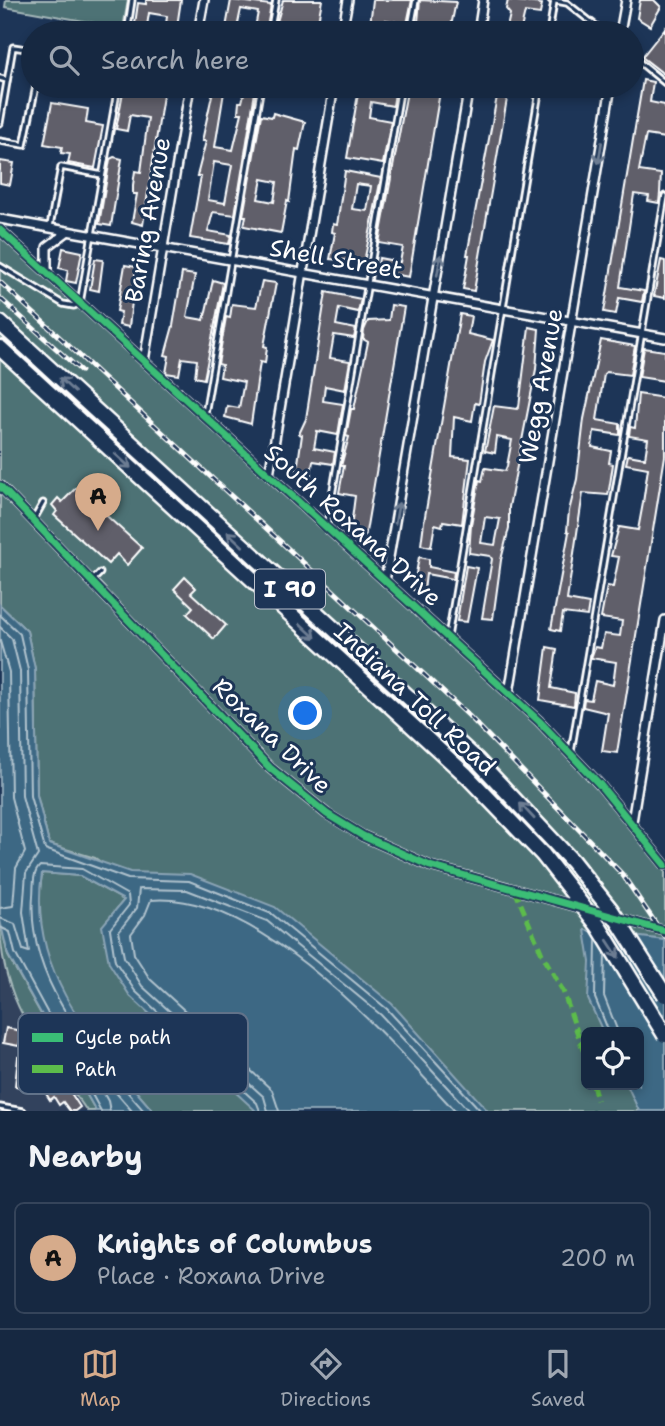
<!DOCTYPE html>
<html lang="en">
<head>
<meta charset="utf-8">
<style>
  body { margin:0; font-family:"Shantell Sans",sans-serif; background:#23344c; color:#f1f3f6 }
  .controls { position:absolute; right:21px; bottom:21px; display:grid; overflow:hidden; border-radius:10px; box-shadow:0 4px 10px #0003 }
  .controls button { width:63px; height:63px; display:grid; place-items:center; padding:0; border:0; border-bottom:2px solid #35445a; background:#162841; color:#f1f3f6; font:35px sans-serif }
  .you { position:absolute; left:306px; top:714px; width:24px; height:24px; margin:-18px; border:5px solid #fff; border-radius:50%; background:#1a73e8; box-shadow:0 0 0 10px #1a73e833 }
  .badge { display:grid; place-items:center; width:46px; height:46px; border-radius:50%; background:#d6ab8b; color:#111; font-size:23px; font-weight:700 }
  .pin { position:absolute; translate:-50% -58px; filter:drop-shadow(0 2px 4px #0008) }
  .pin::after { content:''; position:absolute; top:37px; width:24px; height:21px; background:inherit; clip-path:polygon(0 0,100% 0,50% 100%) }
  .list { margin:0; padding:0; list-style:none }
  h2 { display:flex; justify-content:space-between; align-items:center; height:91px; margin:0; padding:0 28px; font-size:30px }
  h2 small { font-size:23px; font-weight:400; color:#9ea6b1 }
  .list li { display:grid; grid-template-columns:46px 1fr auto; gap:21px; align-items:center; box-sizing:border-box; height:112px; margin:0 14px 14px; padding:0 14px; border:2px solid #35445a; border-radius:10px }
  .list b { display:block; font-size:26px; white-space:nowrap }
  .list p { margin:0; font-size:23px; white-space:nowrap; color:#9ea6b1 }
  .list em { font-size:23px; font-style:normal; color:#9ea6b1 }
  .icon { flex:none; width:38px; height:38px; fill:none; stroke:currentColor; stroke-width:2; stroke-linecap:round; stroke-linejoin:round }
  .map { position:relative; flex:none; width:665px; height:1111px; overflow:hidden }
  .search { position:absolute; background:#162841; box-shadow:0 4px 10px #0003; left:21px; right:21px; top:21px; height:77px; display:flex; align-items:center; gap:18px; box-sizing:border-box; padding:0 24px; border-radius:38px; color:#9ea6b1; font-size:26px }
  .sheet { height:217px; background:#162841 }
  nav { display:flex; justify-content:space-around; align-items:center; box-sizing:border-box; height:98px; border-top:2px solid #35445a; background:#162841; font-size:19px; color:#9ea6b1 }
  nav a { display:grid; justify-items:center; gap:4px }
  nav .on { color:#d6ab8b }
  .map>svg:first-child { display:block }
  .built { fill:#31425d }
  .green { fill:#4d7274; stroke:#a6b8ba; stroke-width:2; fill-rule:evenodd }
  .water { fill:#3d6884; stroke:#8ba4b5; stroke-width:2 }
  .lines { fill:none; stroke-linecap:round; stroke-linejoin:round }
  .shore { stroke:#b1c3ce; stroke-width:2 }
  .building { fill:#615f6b; stroke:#fff; stroke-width:2; fill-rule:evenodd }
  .service-casing { stroke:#fff; stroke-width:9 }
  .minor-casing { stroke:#fff; stroke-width:12 }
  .motorway-casing { stroke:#fff; stroke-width:19 }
  .service { stroke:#1d3557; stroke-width:3.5 }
  .minor { stroke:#1d3557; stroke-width:7 }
  .motorway { stroke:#1d3557; stroke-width:14 }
  .rail-casing { stroke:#fff; stroke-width:5 }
  .rail { stroke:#1d3557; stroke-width:2.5; stroke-dasharray:8; stroke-linecap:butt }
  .motorway-bridge-casing { stroke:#fff; stroke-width:19; stroke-linecap:butt }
  .motorway-bridge { stroke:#1d3557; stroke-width:14 }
  .quiet { stroke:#5cbc4b; stroke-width:5; stroke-dasharray:10 5; stroke-linecap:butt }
  .cycleway-casing { stroke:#1d3557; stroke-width:11 }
  .cycleway { stroke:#3abd76; stroke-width:7 }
  .oneway { stroke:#6c7c92 }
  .labels { text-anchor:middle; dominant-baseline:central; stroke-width:6; stroke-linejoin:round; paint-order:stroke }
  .shield { fill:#1d3557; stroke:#bbc2cd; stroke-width:2 }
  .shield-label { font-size:23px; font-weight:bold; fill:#fff }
  .street-label { font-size:24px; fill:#fff; stroke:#1d3557 }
  .key { fill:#1d3557; stroke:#617289; stroke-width:2 }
  .key-label { font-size:19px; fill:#fff }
</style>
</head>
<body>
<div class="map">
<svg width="665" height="1111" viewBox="0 0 665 1111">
  <rect width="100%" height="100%" fill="#1d3557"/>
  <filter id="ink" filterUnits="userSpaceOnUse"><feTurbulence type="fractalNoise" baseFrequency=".0143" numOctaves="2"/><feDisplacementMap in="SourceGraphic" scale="14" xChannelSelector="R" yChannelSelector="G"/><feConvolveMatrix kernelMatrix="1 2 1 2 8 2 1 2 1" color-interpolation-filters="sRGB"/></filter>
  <g filter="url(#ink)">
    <polygon class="built" points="0,920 96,1111 0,1111"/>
    <g class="green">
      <polygon points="6,0 128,0 123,28 5,7"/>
      <path d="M0,230L571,754L665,865V1096L661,1111H448L95,858L49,844L37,795L35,669L27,631L0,605ZM586,1032H639V1085H586Z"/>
      <path d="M42,873L80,876L124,900L107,921L303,1111H153C104,1054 41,990 39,910C38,898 41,885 42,873Z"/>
      <path d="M0,920L8,956L96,1111H87C42,1045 0,1005 0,920Z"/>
    </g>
    <g class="water">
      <path d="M0,605L27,631L35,669L37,795L49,844L130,872L190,874L275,907L392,1004L488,1111H256L130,996L109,963L102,926L124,900L80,876L42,873C27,972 93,1041 153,1111H96L8,955L0,920Z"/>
      <polygon points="585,930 665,940 665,1111 639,1111 627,1085 639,1085 639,1032 603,1032 588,999 590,962"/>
    </g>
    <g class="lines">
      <g class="shore">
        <polyline points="0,615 20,634 28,670 30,796 45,849 128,879 189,881 272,914 387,1009 481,1111"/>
        <polyline points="0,627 12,639 20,671 22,796 38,855 26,873 23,912 29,952 23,950 15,924 0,918"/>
        <polyline points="0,641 9,672 11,797 25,852 16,868 13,906 0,908"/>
        <polyline points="0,927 10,932 15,953 101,1111"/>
        <polyline points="596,940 595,998 609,1032"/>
        <polyline points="605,953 604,996 618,1032"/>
        <polyline points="110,1111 108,1101 90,1069 92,1065 132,1111"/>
        <path d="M144,1111C92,1051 26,982 33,896C34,886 32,873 40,866L82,869L128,895L129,905L110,929L115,961L135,991L257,1103L260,1111"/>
        <polyline points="268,1111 264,1097 142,986 124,957 119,931 137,908 139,889 187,890 267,921 381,1015 469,1111"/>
        <path d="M279,1111L272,1090L150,979L134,954L131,934L145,915L151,900C261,891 386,1037 455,1111"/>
      </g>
    </g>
    <g class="building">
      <polygon points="146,0 181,0 176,33 165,33 167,16 149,13 147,26 135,24 138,3 146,4"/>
      <polygon points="231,0 271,5 266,33 254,33 258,12 241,9 236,33 225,33"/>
      <polygon points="283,0 322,0 316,33 274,33"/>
      <polygon points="373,0 412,0 407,24 386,20 384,33 369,33"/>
      <polygon points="420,0 456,2 450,31 428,28 428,33 417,33"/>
      <polygon points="508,0 542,4 540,14 525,12 520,33 506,32 510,14 506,9"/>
      <polygon points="640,0 654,0 661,7 650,26 637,18"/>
      <polygon points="665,28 665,75 642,57"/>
      <polygon points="643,80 653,82 650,102 665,105 665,138 646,135 639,171 661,174 660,193 659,203 648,201 649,196 634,194 620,287 644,291 642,302 619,298 616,314 604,312"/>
      <path d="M214,86H225L215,147L233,150L242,113H238L239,102H242L246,86H256L235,215L213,212L208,231L231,235L229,244L190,238L201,176H197L206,141H202ZM214,162L232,165L225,203L208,200Z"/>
      <polygon points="408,86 441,86 409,277 377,271 379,258 400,262 403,247 379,243"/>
      <polygon points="499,86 508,86 508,93 474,291 463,289 469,255 467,255"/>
      <polygon points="124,87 136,89 136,93 152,95 153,87 164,89 143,225 132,222 137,194 133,194 133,185 135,171 141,172 148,118 130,115 127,131 116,129"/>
      <polygon points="359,88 395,93 393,106 371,102 369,117 391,121 383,164 347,158"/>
      <polygon points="52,103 88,109 86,123 103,126 95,168 68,163 70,154 61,153 62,147 44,144"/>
      <path d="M273,113L305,122L299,150L296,149L289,202L287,201L281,233L244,226L246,216H243L261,115L272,117ZM262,179L277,182L274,202L258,199Z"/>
      <polygon points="114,157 122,159 111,226 99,224 110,159"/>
      <polygon points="0,161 14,163 10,185 0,183"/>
      <path d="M345,171L381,178L364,262L330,259L335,233L332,232L333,224L337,225ZM356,184L371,186L367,211L352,209Z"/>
      <polygon points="63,248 82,252 76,283 66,281 68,270 59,268"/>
      <polygon points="95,259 103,260 99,291 90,289"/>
      <polygon points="661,260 665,261 665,298 654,296"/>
      <polygon points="125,265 136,267 129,327 119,325 121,312 117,311"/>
      <polygon points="182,273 195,275 187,317 204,320 213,280 223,283 204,379 195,377 197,360 182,358 179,375 166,373 169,356 165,355 173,326"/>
      <polygon points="262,281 276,283 264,346 267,347 265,363 260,362 251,424 225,417 227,406 239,408 244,382 220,377 222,365 218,364 226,317 230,318 232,304 256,307"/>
      <polygon points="326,292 361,299 358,312 339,308 336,325 356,329 354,338 334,335 330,358 350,361 345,390 325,386 323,401 343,404 338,435 317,431 314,448 335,452 333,464 313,461 310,480 296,477 302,435 299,434 306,419"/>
      <polygon points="391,305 404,307 365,538 350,535 355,496 339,493 344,466 341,466 349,437 346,436 351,409 354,409 368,342 363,339 364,330 368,321 389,320"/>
      <polygon points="460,314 471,316 468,334 493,340 485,362 479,404 475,403 472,421 454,417 452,457 470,459 462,524 443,521 442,526 435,524 431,547 421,545 424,522"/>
      <path d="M529,327L539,329L536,369L509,507V528L501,560L493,619L482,618L492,559L490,556L469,553L471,525L479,480L482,481L485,468L505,471L507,466L512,440L497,437L495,453L485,451L487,442L494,406L517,409L519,407ZM485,517L500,519L495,545L481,543Z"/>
      <polygon points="601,340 635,346 630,375 606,372 604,374 597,420 620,424 620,435 594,431 592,447 611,451 609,463 613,464 610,484 608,495 583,493 567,600 589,604 587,616 563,613 560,631 551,629 569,532 567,531 569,511 577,479 584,419"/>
      <polygon points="644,348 665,351 665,381 639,377"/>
      <polygon points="638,394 665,398 665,456 617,753 602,751 608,713 583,707 584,699 591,700 595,681 613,685 616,662 591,658 595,647 601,648 604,634 620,636 622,621 601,618 607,586 613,587 619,557 611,556 619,527 638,530 643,503 648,468 626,464 628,455 645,458 648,439 629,436 630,427 635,428"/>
      <polygon points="76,488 142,548 127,565 117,554 108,564 54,515 57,511 52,505 58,498 62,502"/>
      <polygon points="419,557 429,559 429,567 454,572 453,579 426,574 424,591 413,590"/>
      <polygon points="466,566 477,568 467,622 457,621"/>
      <polygon points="185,577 196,588 191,593 226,625 214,639 187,614 193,607 174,589"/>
      <polygon points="547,647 557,649 551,688 575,693 574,706 540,700"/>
      <polygon points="6,1028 22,1031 19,1046 3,1043"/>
      <polygon points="18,1057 32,1059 26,1088 15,1086"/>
      <polygon points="52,1064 80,1107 75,1111 70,1111 63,1102 59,1105 54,1097 50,1100 45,1092 49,1089 38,1073"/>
    </g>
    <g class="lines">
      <g class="service-casing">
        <g id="service">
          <polyline points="551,0 567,3 605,33"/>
          <polyline points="127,33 132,0"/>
          <polyline points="270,33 276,0"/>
          <polyline points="410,33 416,0"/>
          <polyline points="549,33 554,1"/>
          <polyline points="632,56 665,83"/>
          <polyline points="0,78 7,80"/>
          <polyline points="0,123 13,47 33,50"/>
          <polyline points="0,141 24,145 36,86"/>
          <polyline points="50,226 61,167 102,175"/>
          <polyline points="0,266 63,304 74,306 80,303 118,86"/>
          <polyline points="205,414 261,86"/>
          <polyline points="34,519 43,503"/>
          <polyline points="327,525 401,86"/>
          <polyline points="92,581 100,573"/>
          <polyline points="448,637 540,86"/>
          <polyline points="571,752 665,196"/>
          <polyline points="0,1107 23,1111"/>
        </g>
      </g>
      <g class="minor-casing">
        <g id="minor">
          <polyline points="198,33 204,0"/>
          <polyline points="342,33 348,0"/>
          <polyline points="478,33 483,0"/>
          <polyline points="620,33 626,0"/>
          <polyline points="0,219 665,338"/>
          <polyline points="0,230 539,721 600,785 665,865"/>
          <polyline points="47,272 47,247 67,232"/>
          <polyline points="144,361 190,86"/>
          <polyline points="269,475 334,86"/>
          <polyline points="0,486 270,768 327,814 363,836 430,866 665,931"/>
          <polyline points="385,581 469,86"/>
          <polyline points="509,693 611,86"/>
          <polyline points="632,822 665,620"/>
        </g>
      </g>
      <g class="motorway-casing">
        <g id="motorway">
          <polyline points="0,323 477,760 572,861"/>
          <polyline points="0,348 466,775 543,855"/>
        </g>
      </g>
      <use href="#service" class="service"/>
      <use href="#minor" class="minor"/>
      <use href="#motorway" class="motorway"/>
      <g class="rail-casing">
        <g id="rail">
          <polyline points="0,282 469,716 622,874 665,937"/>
          <polyline points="0,298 81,371"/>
        </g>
      </g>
      <use href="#rail" class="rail"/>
      <g class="motorway-bridge-casing">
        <g id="motorway-bridge">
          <polyline points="543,855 599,927 665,1035"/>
          <polyline points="572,861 611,910 665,995"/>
        </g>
      </g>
      <use href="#motorway-bridge" class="motorway-bridge"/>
      <g class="quiet">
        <polyline points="515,890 542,954 563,991 586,1058"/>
        <polyline points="593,1085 597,1100"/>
      </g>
      <g class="cycleway-casing">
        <g id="cycleway">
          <polyline points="0,230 539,721 600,785 665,865"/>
          <polyline points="0,486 270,768 327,814 363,836 430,866 665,931"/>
        </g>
      </g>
      <use href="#cycleway" class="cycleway"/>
    </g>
    <defs><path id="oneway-shaft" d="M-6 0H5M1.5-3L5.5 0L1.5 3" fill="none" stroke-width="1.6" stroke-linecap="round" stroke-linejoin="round" transform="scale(1.75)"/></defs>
    <g class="oneway">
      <use href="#oneway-shaft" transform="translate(600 153) rotate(99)"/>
      <use href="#oneway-shaft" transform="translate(439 265) rotate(-80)"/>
      <use href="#oneway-shaft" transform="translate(67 385) rotate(-137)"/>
      <use href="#oneway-shaft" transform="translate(123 461) rotate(42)"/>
      <use href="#oneway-shaft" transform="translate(397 513) rotate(-80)"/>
      <use href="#oneway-shaft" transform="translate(235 539) rotate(-137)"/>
      <use href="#oneway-shaft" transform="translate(308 631) rotate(43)"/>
      <use href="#oneway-shaft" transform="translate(527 811) rotate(-133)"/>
      <use href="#oneway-shaft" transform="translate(613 949) rotate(57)"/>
    </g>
  </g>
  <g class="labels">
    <rect class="shield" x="255" y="569.5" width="70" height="39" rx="5"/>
    <g class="shield-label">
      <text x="290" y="589">I 90</text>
    </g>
    <g class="street-label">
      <text transform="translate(148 220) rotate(-80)">Baring Avenue</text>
      <text transform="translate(336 259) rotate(10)">Shell Street</text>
      <text transform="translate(541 386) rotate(-80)">Wegg Avenue</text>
      <text transform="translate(353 525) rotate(42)">South Roxana Drive</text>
      <text transform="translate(415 699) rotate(43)">Indiana Toll Road</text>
      <text transform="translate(272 736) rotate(44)">Roxana Drive</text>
    </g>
  </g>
  <rect x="18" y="1013" width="230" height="81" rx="10" class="key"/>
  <rect x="32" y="1033" width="31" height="9" fill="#3abd76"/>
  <rect x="32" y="1065" width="31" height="8" fill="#5cbc4b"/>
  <g class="key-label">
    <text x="75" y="1044">Cycle path</text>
    <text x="75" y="1076">Path</text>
  </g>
</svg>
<div class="controls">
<button><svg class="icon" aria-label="locate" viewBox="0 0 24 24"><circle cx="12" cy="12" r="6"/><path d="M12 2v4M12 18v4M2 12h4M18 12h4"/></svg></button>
</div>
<div class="you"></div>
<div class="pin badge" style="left:98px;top:531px">A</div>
<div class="search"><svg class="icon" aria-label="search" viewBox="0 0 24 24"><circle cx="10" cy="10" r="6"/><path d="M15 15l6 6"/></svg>Search here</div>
</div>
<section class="sheet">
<h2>Nearby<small></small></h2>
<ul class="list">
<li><span class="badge">A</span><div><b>Knights of Columbus</b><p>Place · Roxana Drive</p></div><em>200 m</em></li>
</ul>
</section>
<nav>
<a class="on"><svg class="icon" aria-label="map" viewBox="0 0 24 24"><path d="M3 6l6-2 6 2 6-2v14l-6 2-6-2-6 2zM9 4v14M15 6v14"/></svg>Map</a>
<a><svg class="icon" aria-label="directions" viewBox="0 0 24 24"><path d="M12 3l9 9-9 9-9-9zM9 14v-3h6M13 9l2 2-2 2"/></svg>Directions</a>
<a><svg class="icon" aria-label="saved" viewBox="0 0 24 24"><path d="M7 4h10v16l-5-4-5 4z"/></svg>Saved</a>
</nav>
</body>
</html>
